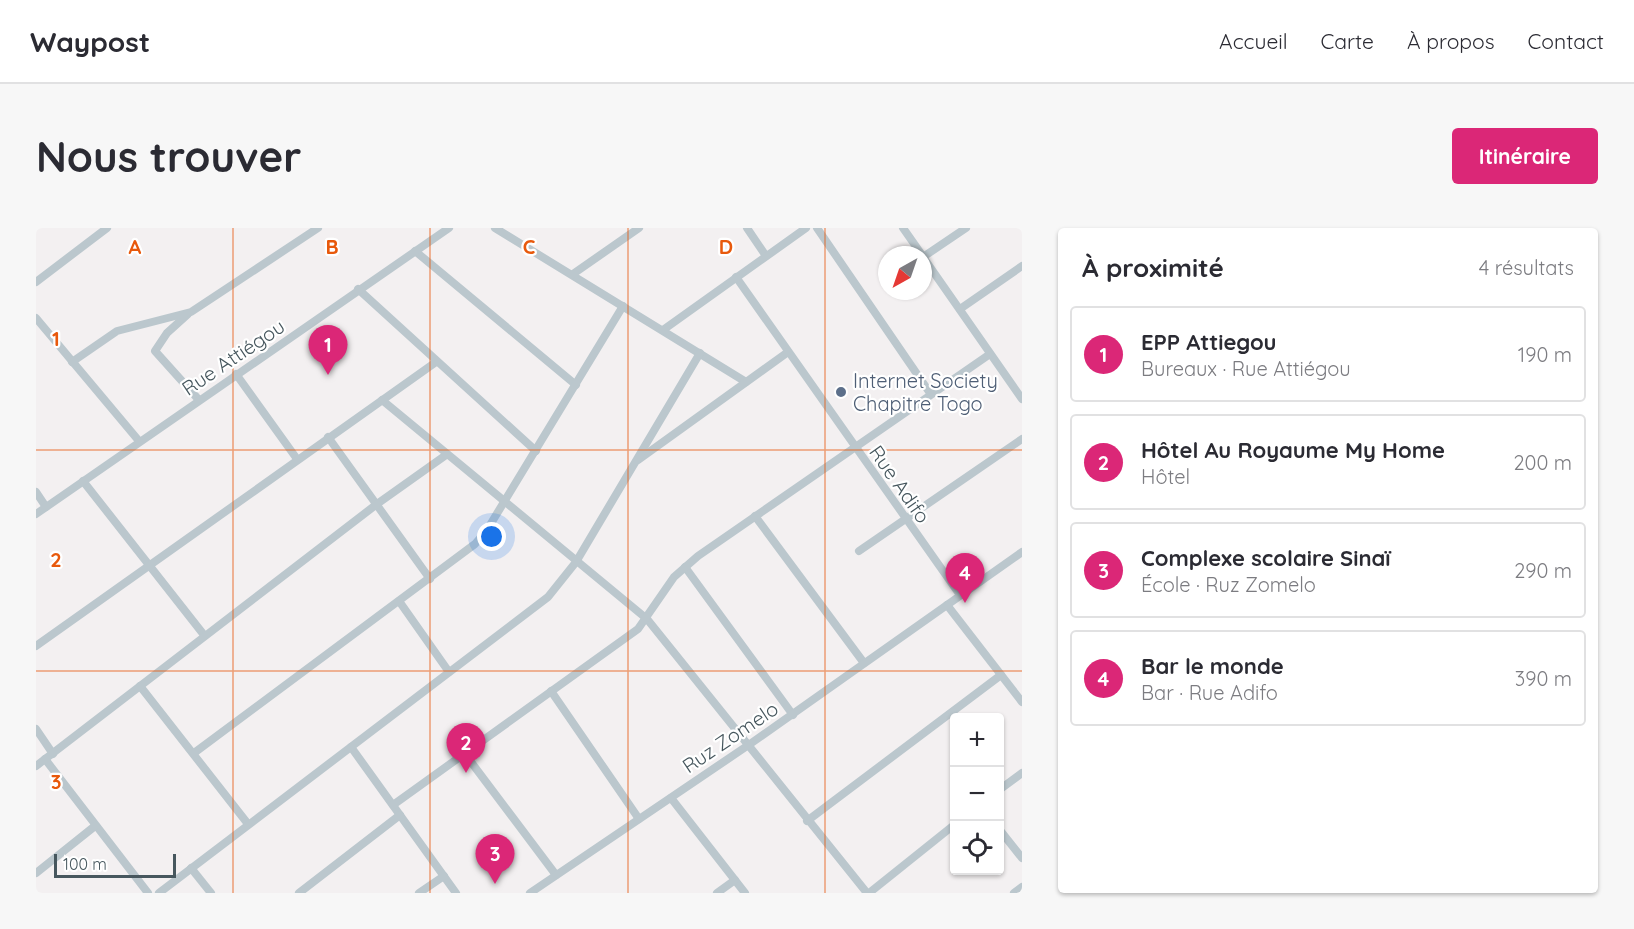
<!DOCTYPE html>
<html lang="fr">
<head>
<meta charset="utf-8">
<style>
  body { margin:0; font-family:Quicksand,sans-serif; background:#f7f7f7; color:#2b2b33 }
  .controls { position:absolute; right:18px; bottom:18px; display:grid; overflow:hidden; border-radius:6px; box-shadow:0 2px 4px #0004 }
  .controls button { width:54px; height:54px; display:grid; place-items:center; padding:0; border:0; border-bottom:2px solid #e1e1e2; background:#fff; color:#2b2b33; font:30px sans-serif }
  .compass { position:absolute; left:842px; top:18px; width:54px; height:54px; border-radius:50%; background:#fff; box-shadow:0 2px 4px #0004; rotate:220deg }
  .scale { position:absolute; left:18px; bottom:15px; width:122px; box-sizing:border-box; padding-left:6px; border:3px solid #47575e; border-top:0; font-size:16px; line-height:21px; white-space:nowrap; color:#47575e; -webkit-text-stroke:4px #fff; paint-order:stroke }
  .you { position:absolute; left:456px; top:309px; width:21px; height:21px; margin:-15px; border:4px solid #fff; border-radius:50%; background:#1a73e8; box-shadow:0 0 0 9px #1a73e833 }
  .badge { display:grid; place-items:center; width:39px; height:39px; border-radius:50%; background:#db2777; color:#fff; font-size:20px; font-weight:700 }
  .pin { position:absolute; translate:-50% -50px; filter:drop-shadow(0 2px 3px #0008) }
  .pin::after { content:''; position:absolute; top:32px; width:21px; height:18px; background:inherit; clip-path:polygon(0 0,100% 0,50% 100%) }
  .list { margin:0; padding:0; list-style:none }
  h2 { display:flex; justify-content:space-between; align-items:center; height:78px; margin:0; padding:0 24px; font-size:26px }
  h2 small { font-size:20px; font-weight:400; color:#7c7c81 }
  .list li { display:grid; grid-template-columns:39px 1fr auto; gap:18px; align-items:center; box-sizing:border-box; height:96px; margin:0 12px 12px; padding:0 12px; border:2px solid #e1e1e2; border-radius:6px }
  .list b { display:block; font-size:22px; white-space:nowrap }
  .list p { margin:0; font-size:20px; white-space:nowrap; color:#7c7c81 }
  .list em { font-size:20px; font-style:normal; color:#7c7c81 }
  .icon { flex:none; width:33px; height:33px; fill:none; stroke:currentColor; stroke-width:2; stroke-linecap:round; stroke-linejoin:round }
  .map { position:relative; flex:none; width:986px; height:665px; overflow:hidden; border-radius:6px }
  header { display:flex; align-items:center; gap:36px; box-sizing:border-box; height:84px; padding:0 30px; background:#fff; border-bottom:2px solid #e1e1e2 }
  header strong { font-size:28px }
  nav { display:flex; gap:33px; margin-inline-start:auto; font-size:21px }
  .intro { display:flex; align-items:center; justify-content:space-between; box-sizing:border-box; height:144px; padding:0 36px }
  h1 { margin:0; font-size:42px }
  .button { padding:15px 27px; border-radius:6px; background:#db2777; color:#fff; font-size:21px; font-weight:700 }
  main { display:flex; gap:36px; padding:0 36px }
  aside { flex:1; background:#fff; border-radius:6px; box-shadow:0 2px 4px #0004 }
  .map>svg:first-child { display:block }
  .lines { fill:none; stroke-linecap:round; stroke-linejoin:round }
  .minor { stroke:#bbc7cd; stroke-width:8 }
  .grid { fill:none; stroke:#e8590c; stroke-width:1.5; stroke-opacity:0.55 }
  .service-dot { fill:#5c6f8a; stroke:#fff; stroke-width:2 }
  .labels { text-anchor:middle; dominant-baseline:central; stroke-width:4.5; stroke-linejoin:round; paint-order:stroke }
  .street-label { font-size:20px; fill:#47575e; stroke:#fff }
  .service-label { font-size:20px; fill:#4e5e75; stroke:#fff; text-anchor:start }
  .grid-label { font-size:20px; text-anchor:middle; font-weight:bold; fill:#e8590c; stroke:#fff; stroke-width:4.5; stroke-linejoin:round; paint-order:stroke }
</style>
</head>
<body>
<header>
<strong>Waypost</strong>
<nav><a>Accueil</a><a>Carte</a><a>À propos</a><a>Contact</a></nav>
</header>
<div class="intro"><h1>Nous trouver</h1><a class="button">Itinéraire</a></div>
<main>
<div class="map">
<svg width="986" height="665" viewBox="0 0 986 665">
  <rect width="100%" height="100%" fill="#f3f0f1"/>
  <g class="lines">
    <g class="minor">
      <polyline points="459,0 710,154"/>
      <polyline points="711,0 730,28"/>
      <polyline points="781,0 894,165"/>
      <polyline points="867,0 886,27"/>
      <polyline points="379,23 540,157"/>
      <polyline points="887,29 986,171"/>
      <polyline points="887,29 930,0"/>
      <polyline points="537,46 603,0"/>
      <polyline points="700,49 924,367"/>
      <polyline points="0,54 71,0"/>
      <polyline points="322,61 500,223"/>
      <polyline points="924,81 986,38"/>
      <polyline points="152,86 131,105 119,123 163,172"/>
      <polyline points="0,90 103,213"/>
      <polyline points="627,102 770,0"/>
      <polyline points="36,134 81,103 155,84 282,0"/>
      <polyline points="200,146 261,231"/>
      <polyline points="346,172 611,391 831,665"/>
      <polyline points="292,209 394,351"/>
      <polyline points="602,232 752,124"/>
      <polyline points="47,253 168,407"/>
      <polyline points="0,264 10,279"/>
      <polyline points="0,286 413,0"/>
      <polyline points="719,288 828,435"/>
      <polyline points="823,323 986,211"/>
      <polyline points="649,339 757,487"/>
      <polyline points="363,373 413,444"/>
      <polyline points="911,377 986,474"/>
      <polyline points="0,418 400,134"/>
      <polyline points="104,458 212,596"/>
      <polyline points="515,463 603,591"/>
      <polyline points="0,501 17,526"/>
      <polyline points="315,519 420,665"/>
      <polyline points="158,525 439,316 451,302 587,78"/>
      <polyline points="429,526 520,647"/>
      <polyline points="9,531 112,665"/>
      <polyline points="0,538 341,276 410,227"/>
      <polyline points="963,562 986,545"/>
      <polyline points="635,570 709,665"/>
      <polyline points="357,577 602,401 638,349 662,328 954,126"/>
      <polyline points="771,593 965,447"/>
      <polyline points="963,601 986,630"/>
      <polyline points="155,640 175,665"/>
      <polyline points="0,645 59,598"/>
      <polyline points="123,665 512,369 540,334 664,125"/>
      <polyline points="263,665 364,587"/>
      <polyline points="383,665 408,648"/>
      <polyline points="494,665 714,516 986,324"/>
      <polyline points="681,665 699,652"/>
      <polyline points="833,665 918,597"/>
      <polyline points="978,665 986,659"/>
    </g>
  </g>
  <path class="grid" d="M197,0V665M394,0V665M592,0V665M789,0V665M0,222H986M0,443H986"/>
  <circle class="service-dot" cx="805" cy="164" r="6"/>
  <g class="labels">
    <g class="street-label">
      <text transform="translate(197 129) rotate(-34)">Rue Attiégou</text>
      <text transform="translate(864 256) rotate(55)">Rue Adifo</text>
      <text transform="translate(694 509) rotate(-34)">Ruz Zomelo</text>
    </g>
    <g class="service-label">
      <text x="817" y="152">Internet Society<tspan x="817" dy="23">Chapitre Togo</tspan></text>
    </g>
  </g>
  <g class="grid-label">
    <text x="99" y="26">A</text>
    <text x="296" y="26">B</text>
    <text x="493" y="26">C</text>
    <text x="690" y="26">D</text>
    <text x="20" y="118">1</text>
    <text x="20" y="339">2</text>
    <text x="20" y="561">3</text>
  </g>
</svg>
<div class="controls">
<button>+</button>
<button>−</button>
<button><svg class="icon" aria-label="locate" viewBox="0 0 24 24"><circle cx="12" cy="12" r="6"/><path d="M12 2v4M12 18v4M2 12h4M18 12h4"/></svg></button>
</div>
<svg class="compass" viewBox="-18 -18 36 36"><path d="M0-13l5 13h-10z" fill="#e53935"/><path d="M0 13l5-13h-10z" fill="#7c7c81"/></svg>
<div class="scale">100 m</div>
<div class="you"></div>
<div class="pin badge" style="left:292px;top:147px">1</div>
<div class="pin badge" style="left:430px;top:545px">2</div>
<div class="pin badge" style="left:459px;top:656px">3</div>
<div class="pin badge" style="left:929px;top:375px">4</div>
</div>
<aside>
<h2>À proximité<small>4 résultats</small></h2>
<ul class="list">
<li><span class="badge">1</span><div><b>EPP Attiegou</b><p>Bureaux · Rue Attiégou</p></div><em>190 m</em></li>
<li><span class="badge">2</span><div><b>Hôtel Au Royaume My Home</b><p>Hôtel</p></div><em>200 m</em></li>
<li><span class="badge">3</span><div><b>Complexe scolaire Sinaï</b><p>École · Ruz Zomelo</p></div><em>290 m</em></li>
<li><span class="badge">4</span><div><b>Bar le monde</b><p>Bar · Rue Adifo</p></div><em>390 m</em></li>
</ul>
</aside>
</main>
</body>
</html>
